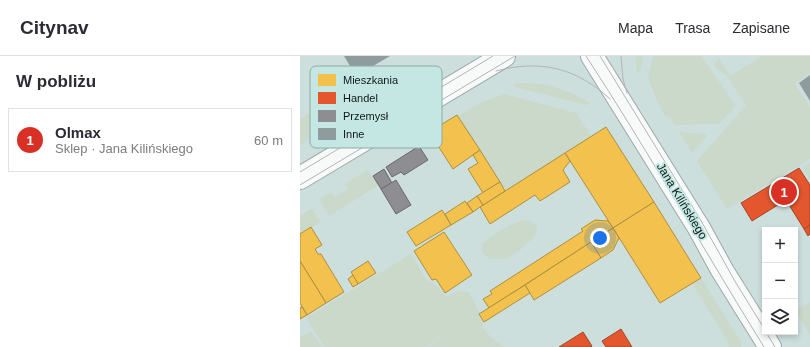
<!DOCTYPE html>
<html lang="pl">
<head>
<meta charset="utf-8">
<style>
  body { margin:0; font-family:Helvetica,sans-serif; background:#f2f2f3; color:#2b2b33 }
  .controls { position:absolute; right:12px; bottom:12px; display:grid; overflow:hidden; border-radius:0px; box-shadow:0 2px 6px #0003 }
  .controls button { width:36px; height:36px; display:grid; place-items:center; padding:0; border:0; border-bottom:1px solid #e1e1e2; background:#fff; color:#2b2b33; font:20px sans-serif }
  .you { position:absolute; left:300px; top:182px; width:14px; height:14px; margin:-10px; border:3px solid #fff; border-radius:50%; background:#1a73e8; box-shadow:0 0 0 6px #1a73e833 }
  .badge { display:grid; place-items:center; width:26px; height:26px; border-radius:50%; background:#d93025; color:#fff; font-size:13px; font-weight:700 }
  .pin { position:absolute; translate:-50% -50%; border:2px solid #fff; box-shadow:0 1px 4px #0006 }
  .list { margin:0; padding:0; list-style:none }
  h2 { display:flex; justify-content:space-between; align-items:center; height:52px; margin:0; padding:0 16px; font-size:17px }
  h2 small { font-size:13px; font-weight:400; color:#7c7c81 }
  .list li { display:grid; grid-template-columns:26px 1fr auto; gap:12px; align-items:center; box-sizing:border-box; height:64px; margin:0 8px 8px; padding:0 8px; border:1px solid #e1e1e2; border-radius:0px }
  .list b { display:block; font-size:15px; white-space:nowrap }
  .list p { margin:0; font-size:13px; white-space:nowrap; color:#7c7c81 }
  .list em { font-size:13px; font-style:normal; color:#7c7c81 }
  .icon { flex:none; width:22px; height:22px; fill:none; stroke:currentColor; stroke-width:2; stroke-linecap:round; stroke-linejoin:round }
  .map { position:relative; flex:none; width:510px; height:291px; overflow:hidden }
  header { display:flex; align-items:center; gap:24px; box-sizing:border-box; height:56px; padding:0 20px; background:#fff; border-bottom:1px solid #e1e1e2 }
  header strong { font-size:19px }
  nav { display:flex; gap:22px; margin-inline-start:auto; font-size:14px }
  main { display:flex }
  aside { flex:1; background:#fff }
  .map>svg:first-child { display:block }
  .green { fill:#cbd9cb }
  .homes { fill:#f2c14e; stroke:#ae8f3e }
  .shops { fill:#e4572e; stroke:#a44528 }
  .industry { fill:#8d8d92; stroke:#676a6e }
  .building { fill:#8e9c9e }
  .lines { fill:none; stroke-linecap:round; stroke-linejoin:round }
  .secondary-casing { stroke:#9ba9a8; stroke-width:24 }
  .secondary { stroke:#f8fafa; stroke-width:22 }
  .tram { stroke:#b1b5b5; stroke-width:1 }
  .labels { text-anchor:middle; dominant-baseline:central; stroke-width:4; stroke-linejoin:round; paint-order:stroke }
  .street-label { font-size:12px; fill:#0e1a19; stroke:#c5e7e3 }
  .key { fill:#c5e7e3; stroke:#8eaaa6; stroke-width:1 }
  .key-label { font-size:11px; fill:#0e1a19 }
</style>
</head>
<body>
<header>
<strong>Citynav</strong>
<nav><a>Mapa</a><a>Trasa</a><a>Zapisane</a></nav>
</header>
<main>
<aside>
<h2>W pobliżu<small></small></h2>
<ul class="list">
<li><span class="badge">1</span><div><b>Olmax</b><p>Sklep · Jana Kilińskiego</p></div><em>60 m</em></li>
</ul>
</aside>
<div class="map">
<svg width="510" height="291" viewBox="0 0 510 291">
  <rect width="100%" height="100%" fill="#cddfdd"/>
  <g class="green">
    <polygon points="336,0 343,0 340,16 337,17"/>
    <polygon points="353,0 401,0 436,50 419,68 374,69 370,61 365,60 357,45 348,21"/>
    <polygon points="462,0 510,0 510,17 495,28 510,51 510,103 427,153 397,105 446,49 427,20 417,13 414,7 419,3 430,20"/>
    <path d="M226,27C252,28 268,34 290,47L286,49L215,31L214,28Z"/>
    <polygon points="204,38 276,57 292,81 206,135 158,60 180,47"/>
    <polygon points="18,52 27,70 0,89 0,63"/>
    <polygon points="379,76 406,78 407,80 392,97"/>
    <polygon points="510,107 510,124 502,112"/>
    <polygon points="68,114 79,129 29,160 19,143 31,136 35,141 48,133 45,128"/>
    <polygon points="12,152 21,166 0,178 0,160"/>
    <path d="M224,164L230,165L237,170L236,179L219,195L207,203H190L182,197L181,189C193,179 208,168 224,164Z"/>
    <polygon points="111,198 126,223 138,231 146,240 158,235 169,236 184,266 182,271 192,282 205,291 127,291 150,276 125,291 25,291 6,262"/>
    <polygon points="401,222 441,286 441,291 428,291 430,289 392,227"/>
    <polygon points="510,246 510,278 495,255"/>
    <polygon points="11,275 22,291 0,291 0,282"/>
  </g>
  <g class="homes">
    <polygon points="157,59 180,94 153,113 129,76"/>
    <polygon points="306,71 354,146 313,172 265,97"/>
    <polygon points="180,94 200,126 183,137 168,113 178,107 173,99"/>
    <polygon points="265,97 270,105 263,114 270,126 240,145 235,139 190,168 180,151"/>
    <polygon points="200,126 205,135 183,149 177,140"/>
    <polygon points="177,140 183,149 173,156 167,147"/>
    <polygon points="165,145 173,156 151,169 145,158"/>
    <polygon points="354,146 401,222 360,247 313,172"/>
    <polygon points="142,154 151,169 116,190 107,176"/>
    <polygon points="295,164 308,165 313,172 189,252 183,243 192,238 190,235 283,175 281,173"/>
    <polygon points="11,171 22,189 15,193 18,198 21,198 44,236 26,247 0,205 0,178"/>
    <polygon points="313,172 319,182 313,194 301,202 291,186"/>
    <polygon points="144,176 172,219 145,237 136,223 132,224 114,195"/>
    <polygon points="291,186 301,202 234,244 225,229"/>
    <polygon points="0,205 26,247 7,259 0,247"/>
    <polygon points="68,205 76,217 58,228 51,216"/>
    <polygon points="53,219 58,228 53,231 48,223"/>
    <polygon points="225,229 230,237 184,266 179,258"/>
    <polygon points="2,251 7,259 0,263 0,252"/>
  </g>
  <g class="shops">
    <polygon points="499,112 510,129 510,169 504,173 486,144 452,165 441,147"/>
    <polygon points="510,169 510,178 508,180 504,173"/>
    <polygon points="321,273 332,291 306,291 302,285"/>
    <polygon points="283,276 292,290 291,291 259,291"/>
  </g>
  <g class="industry">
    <polygon points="119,90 128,104 104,119 101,116 92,121 86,111"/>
    <polygon points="84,113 92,127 81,133 73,120"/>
    <polygon points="96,124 111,149 96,158 81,133"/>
  </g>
  <g class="building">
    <polygon points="44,0 90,0 56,20"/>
    <polygon points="510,19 510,45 499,27"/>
  </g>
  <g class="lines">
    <g class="secondary-casing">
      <g id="secondary">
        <polyline points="292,0 399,172 422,214 470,291"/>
        <polyline points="0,122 204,0"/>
      </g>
    </g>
    <use href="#secondary" class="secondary"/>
    <g class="tram">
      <path d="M286,0C348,95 404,194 464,291"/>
      <polyline points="300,0 400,163 436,227 465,274"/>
      <polyline points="321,0 323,23 327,37"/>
      <path d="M196,15C240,3 277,12 310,43"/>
      <polyline points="0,116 193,0"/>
      <polyline points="0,129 215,0"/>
      <polyline points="466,276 475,291"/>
    </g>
  </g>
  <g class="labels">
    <g class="street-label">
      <text transform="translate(382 145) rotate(59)">Jana Kilińskiego</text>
    </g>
  </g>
  <rect x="10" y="10" width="132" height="82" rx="6" class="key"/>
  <rect x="18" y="18" width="18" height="12" fill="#f2c14e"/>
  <rect x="18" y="36" width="18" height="12" fill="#e4572e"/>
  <rect x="18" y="54" width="18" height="12" fill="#8d8d92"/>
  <rect x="18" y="72" width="18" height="12" fill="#8e9c9e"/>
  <g class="key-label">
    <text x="43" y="28">Mieszkania</text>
    <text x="43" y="46">Handel</text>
    <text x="43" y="64">Przemysł</text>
    <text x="43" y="82">Inne</text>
  </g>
</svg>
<div class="controls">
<button>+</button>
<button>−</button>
<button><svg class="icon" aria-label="layers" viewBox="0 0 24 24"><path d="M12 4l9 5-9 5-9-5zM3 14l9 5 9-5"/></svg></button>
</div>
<div class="you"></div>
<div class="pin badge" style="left:484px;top:136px">1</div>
</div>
</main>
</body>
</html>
